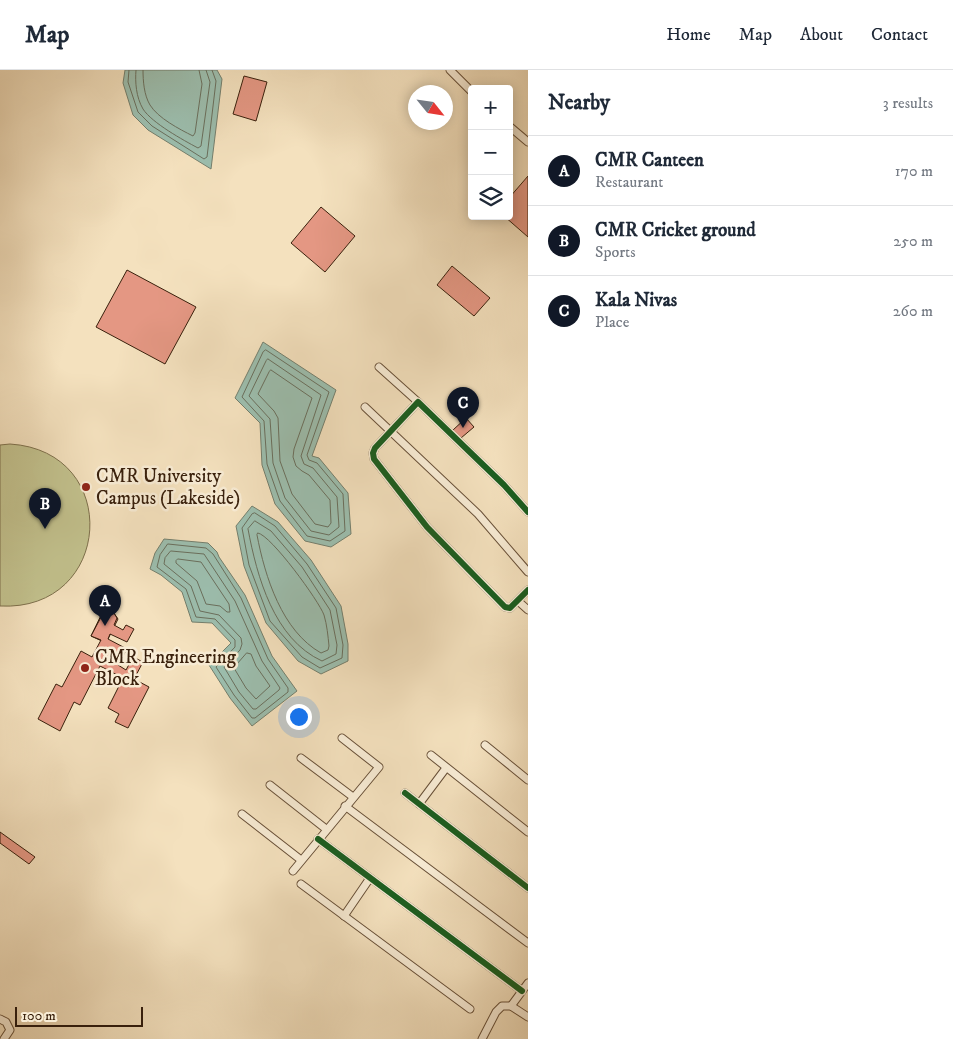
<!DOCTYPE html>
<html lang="en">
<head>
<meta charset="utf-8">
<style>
  body { margin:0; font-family:"IM FELL DW Pica",serif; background:#f2f2f3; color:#1f2937 }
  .controls { position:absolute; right:15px; top:15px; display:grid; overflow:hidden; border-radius:5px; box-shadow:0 2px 12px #0003 }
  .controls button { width:45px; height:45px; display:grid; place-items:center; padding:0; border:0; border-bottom:1px solid #e0e1e3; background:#fff; color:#1f2937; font:25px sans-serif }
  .compass { position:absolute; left:408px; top:15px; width:45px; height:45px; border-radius:50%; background:#fff; box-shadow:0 2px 12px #0003; rotate:120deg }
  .scale { position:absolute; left:15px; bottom:12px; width:128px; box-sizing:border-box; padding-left:5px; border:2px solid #39200c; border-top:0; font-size:14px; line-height:18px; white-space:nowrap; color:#39200c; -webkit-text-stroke:4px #f8ecd5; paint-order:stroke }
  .you { position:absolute; left:298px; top:646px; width:18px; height:18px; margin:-12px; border:4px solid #fff; border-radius:50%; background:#1a73e8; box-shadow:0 0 0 8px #1a73e833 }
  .badge { display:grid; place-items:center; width:32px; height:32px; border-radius:50%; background:#111827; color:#fff; font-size:16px; font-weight:700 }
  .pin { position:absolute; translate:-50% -41px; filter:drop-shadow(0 1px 2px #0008) }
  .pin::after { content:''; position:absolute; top:26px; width:18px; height:15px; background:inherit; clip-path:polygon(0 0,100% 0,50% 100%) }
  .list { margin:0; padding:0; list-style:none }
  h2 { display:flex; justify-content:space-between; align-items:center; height:65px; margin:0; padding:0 20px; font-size:21px }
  h2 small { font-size:16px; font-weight:400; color:#747a83 }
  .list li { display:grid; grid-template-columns:32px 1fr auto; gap:15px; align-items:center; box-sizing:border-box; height:70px; padding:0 20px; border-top:1px solid #e0e1e3 }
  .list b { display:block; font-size:19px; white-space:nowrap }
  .list p { margin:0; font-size:16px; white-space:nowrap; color:#747a83 }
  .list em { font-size:16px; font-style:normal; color:#747a83 }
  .icon { flex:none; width:28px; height:28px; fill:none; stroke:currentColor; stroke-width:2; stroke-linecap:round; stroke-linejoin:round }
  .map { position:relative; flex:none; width:528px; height:969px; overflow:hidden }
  header { display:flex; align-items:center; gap:30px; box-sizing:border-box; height:70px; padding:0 25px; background:#fff; border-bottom:1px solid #e0e1e3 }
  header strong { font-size:24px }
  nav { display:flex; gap:28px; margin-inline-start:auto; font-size:18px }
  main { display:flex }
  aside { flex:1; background:#fff }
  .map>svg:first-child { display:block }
  .green { fill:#c2c18d; stroke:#7e704c }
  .water { fill:#9cbeae; stroke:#747f6d }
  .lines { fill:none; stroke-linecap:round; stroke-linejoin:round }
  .shore { stroke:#6a6f5d; stroke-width:1 }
  .building { fill:#e49783; stroke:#39200c }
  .minor-casing { stroke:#685038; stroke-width:9 }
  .minor { stroke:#f8ecd5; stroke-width:7 }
  .cycleway-casing { stroke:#f8ecd5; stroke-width:9 }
  .cycleway { stroke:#1b5e20; stroke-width:6 }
  .poi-dot { fill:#8f2418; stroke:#f8ecd5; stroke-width:2 }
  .labels { text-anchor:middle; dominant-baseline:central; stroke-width:5; stroke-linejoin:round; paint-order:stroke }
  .poi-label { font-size:19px; fill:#39200c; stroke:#f8ecd5; text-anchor:start }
</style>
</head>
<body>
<header>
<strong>Map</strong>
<nav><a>Home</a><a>Map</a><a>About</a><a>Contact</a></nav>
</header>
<main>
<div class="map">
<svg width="528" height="969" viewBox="0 0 528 969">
  <rect width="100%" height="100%" fill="#f4e1be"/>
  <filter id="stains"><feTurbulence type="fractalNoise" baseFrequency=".004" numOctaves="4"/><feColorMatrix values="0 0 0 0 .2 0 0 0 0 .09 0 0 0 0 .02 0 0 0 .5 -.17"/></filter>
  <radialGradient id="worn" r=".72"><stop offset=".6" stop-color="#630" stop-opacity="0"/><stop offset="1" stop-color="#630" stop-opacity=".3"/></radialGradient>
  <path class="green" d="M10,374C123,381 113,542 0,536V375Z"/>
  <g class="water">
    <polygon points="125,0 217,0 222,9 211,99 148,60 133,45 123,13"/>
    <polygon points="263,272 336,320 312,386 319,388 348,423 351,464 331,477 305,471 275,434 262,395 260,353 235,328"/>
    <polygon points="252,436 278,452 311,490 341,536 348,574 348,591 321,604 298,591 266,553 244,496 236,456"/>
    <polygon points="164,469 208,473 217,482 219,487 245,525 272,586 297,621 252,656 230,628 209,595 231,573 212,553 192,552 182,522 161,505 150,499 155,483"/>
  </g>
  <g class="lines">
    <g class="shore">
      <polyline points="129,0 128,12 138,42 152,56 204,89 207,87 216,11 212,0"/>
      <path d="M136,0C135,12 136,27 143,39C152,53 183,70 198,78L201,76L210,12L206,0"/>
      <path d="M143,0C143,11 144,25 150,35C158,48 179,59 193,66L195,63L202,14L199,0"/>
      <polygon points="266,280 329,322 307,385 309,390 317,393 343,424 345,461 330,471 307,466 280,431 267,394 264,351 242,327 263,282"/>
      <polygon points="268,289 321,325 301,386 304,394 313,398 337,427 339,457 329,465 311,461 285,428 273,393 270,349 249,326 266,291"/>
      <polygon points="271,300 312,328 294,379 293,387 296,396 302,401 309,405 330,430 331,453 328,457 315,454 292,424 280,391 278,348 274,341 258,324 269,302"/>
      <polygon points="255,443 275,456 307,494 336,538 343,575 342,588 320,598 302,587 270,551 249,495 242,458 252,444"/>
      <path d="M255,451L271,461L302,497L330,540L337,575L336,584L322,591C274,569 257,507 248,459Z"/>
      <path d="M258,463C271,465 319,531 324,545C327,555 328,566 329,576L328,580L321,583C282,561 265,507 257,465Z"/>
      <polygon points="168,474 206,478 213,484 241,528 268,589 288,618 288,622 255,648 252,648 234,625 216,597 235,577 235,570 215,549 196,547 186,519 157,497 160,485"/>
      <polygon points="171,481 204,484 235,531 262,591 280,618 279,620 256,639 253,639 239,622 224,597 240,580 242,574 241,568 219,545 200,541 191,516 164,494 165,488"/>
      <polygon points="178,489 201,492 229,534 230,542 227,542 220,536 206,534 197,511 176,493 176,491"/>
      <polygon points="247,583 251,584 256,596 270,616 256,629 246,618 234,598"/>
    </g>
  </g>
  <g class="building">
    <polygon points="244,6 267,12 256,51 233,44"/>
    <polygon points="528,106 528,167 504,146 509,146 509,128"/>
    <polygon points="321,137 355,166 325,202 291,173"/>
    <polygon points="452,196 490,228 474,246 437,215"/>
    <polygon points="127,200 196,237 165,294 96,257"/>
    <polygon points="466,348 474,357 461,368 453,360"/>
    <polygon points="107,533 118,549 106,573 91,566"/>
    <polygon points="108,534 117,548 114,555 123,560 126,555 134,559 127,572 110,564 108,569 127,579 118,595 126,600 133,587 143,592 134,609 149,617 128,658 115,652 119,644 108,638 123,608 100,596 80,635 74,632 60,661 38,649 56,614 62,617 81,581 92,587 101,570 91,566"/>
    <polygon points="0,762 35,787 29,794 0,773"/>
  </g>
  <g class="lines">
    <g class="minor-casing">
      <g id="minor">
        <polyline points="450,0 472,22"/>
        <polyline points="509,56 528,72"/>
        <polyline points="379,297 418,332"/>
        <polyline points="365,337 478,444 528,502"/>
        <polyline points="528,442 504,415 418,332 375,378 373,383 374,389 427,457 505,537 510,538 528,520"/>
        <polyline points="518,531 528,540"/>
        <polyline points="485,675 528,710"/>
        <polyline points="431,685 528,762"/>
        <polyline points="301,688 353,727"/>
        <polyline points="270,715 326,759"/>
        <polyline points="405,723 528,818"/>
        <polyline points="419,734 446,698"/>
        <polyline points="345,736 528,873"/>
        <polyline points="242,744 301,790"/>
        <polyline points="318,769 522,921"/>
        <polyline points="293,801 379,697 342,668"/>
        <polyline points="301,814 470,939"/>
        <polyline points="344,846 370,808"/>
        <polyline points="511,936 528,913"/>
        <polyline points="0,949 6,952 10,960 4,969"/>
        <polyline points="482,969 496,942 502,936 511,936 528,947"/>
      </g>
    </g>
    <use href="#minor" class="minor"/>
    <g class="cycleway-casing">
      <g id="cycleway">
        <polyline points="528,442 504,415 418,332 375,378 373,383 374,389 427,457 505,537 510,538 528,520"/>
        <polyline points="405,723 528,818"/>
        <polyline points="318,769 522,921"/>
      </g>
    </g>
    <use href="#cycleway" class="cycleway"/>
  </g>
  <g class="poi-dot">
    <circle cx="86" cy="417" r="5"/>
    <circle cx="85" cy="598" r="5"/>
  </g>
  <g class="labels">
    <g class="poi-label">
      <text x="96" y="406">CMR University<tspan x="96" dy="22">Campus (Lakeside)</tspan></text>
      <text x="95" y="587">CMR Engineering<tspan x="95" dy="22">Block</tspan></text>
    </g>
  </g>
  <rect width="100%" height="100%" filter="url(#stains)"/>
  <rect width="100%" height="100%" fill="url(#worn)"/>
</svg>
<div class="controls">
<button>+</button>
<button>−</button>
<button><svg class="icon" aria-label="layers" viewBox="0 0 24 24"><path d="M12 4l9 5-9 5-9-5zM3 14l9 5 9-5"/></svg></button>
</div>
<svg class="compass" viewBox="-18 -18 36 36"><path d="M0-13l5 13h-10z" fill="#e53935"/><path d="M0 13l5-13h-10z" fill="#747a83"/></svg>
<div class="scale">100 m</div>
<div class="you"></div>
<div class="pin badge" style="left:105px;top:556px">A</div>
<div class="pin badge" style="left:45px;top:459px">B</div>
<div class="pin badge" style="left:463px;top:358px">C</div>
</div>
<aside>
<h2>Nearby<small>3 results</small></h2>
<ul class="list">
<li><span class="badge">A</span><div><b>CMR Canteen</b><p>Restaurant</p></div><em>170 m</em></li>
<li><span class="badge">B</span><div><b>CMR Cricket ground</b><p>Sports</p></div><em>250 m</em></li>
<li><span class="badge">C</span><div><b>Kala Nivas</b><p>Place</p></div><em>260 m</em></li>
</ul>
</aside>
</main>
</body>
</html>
